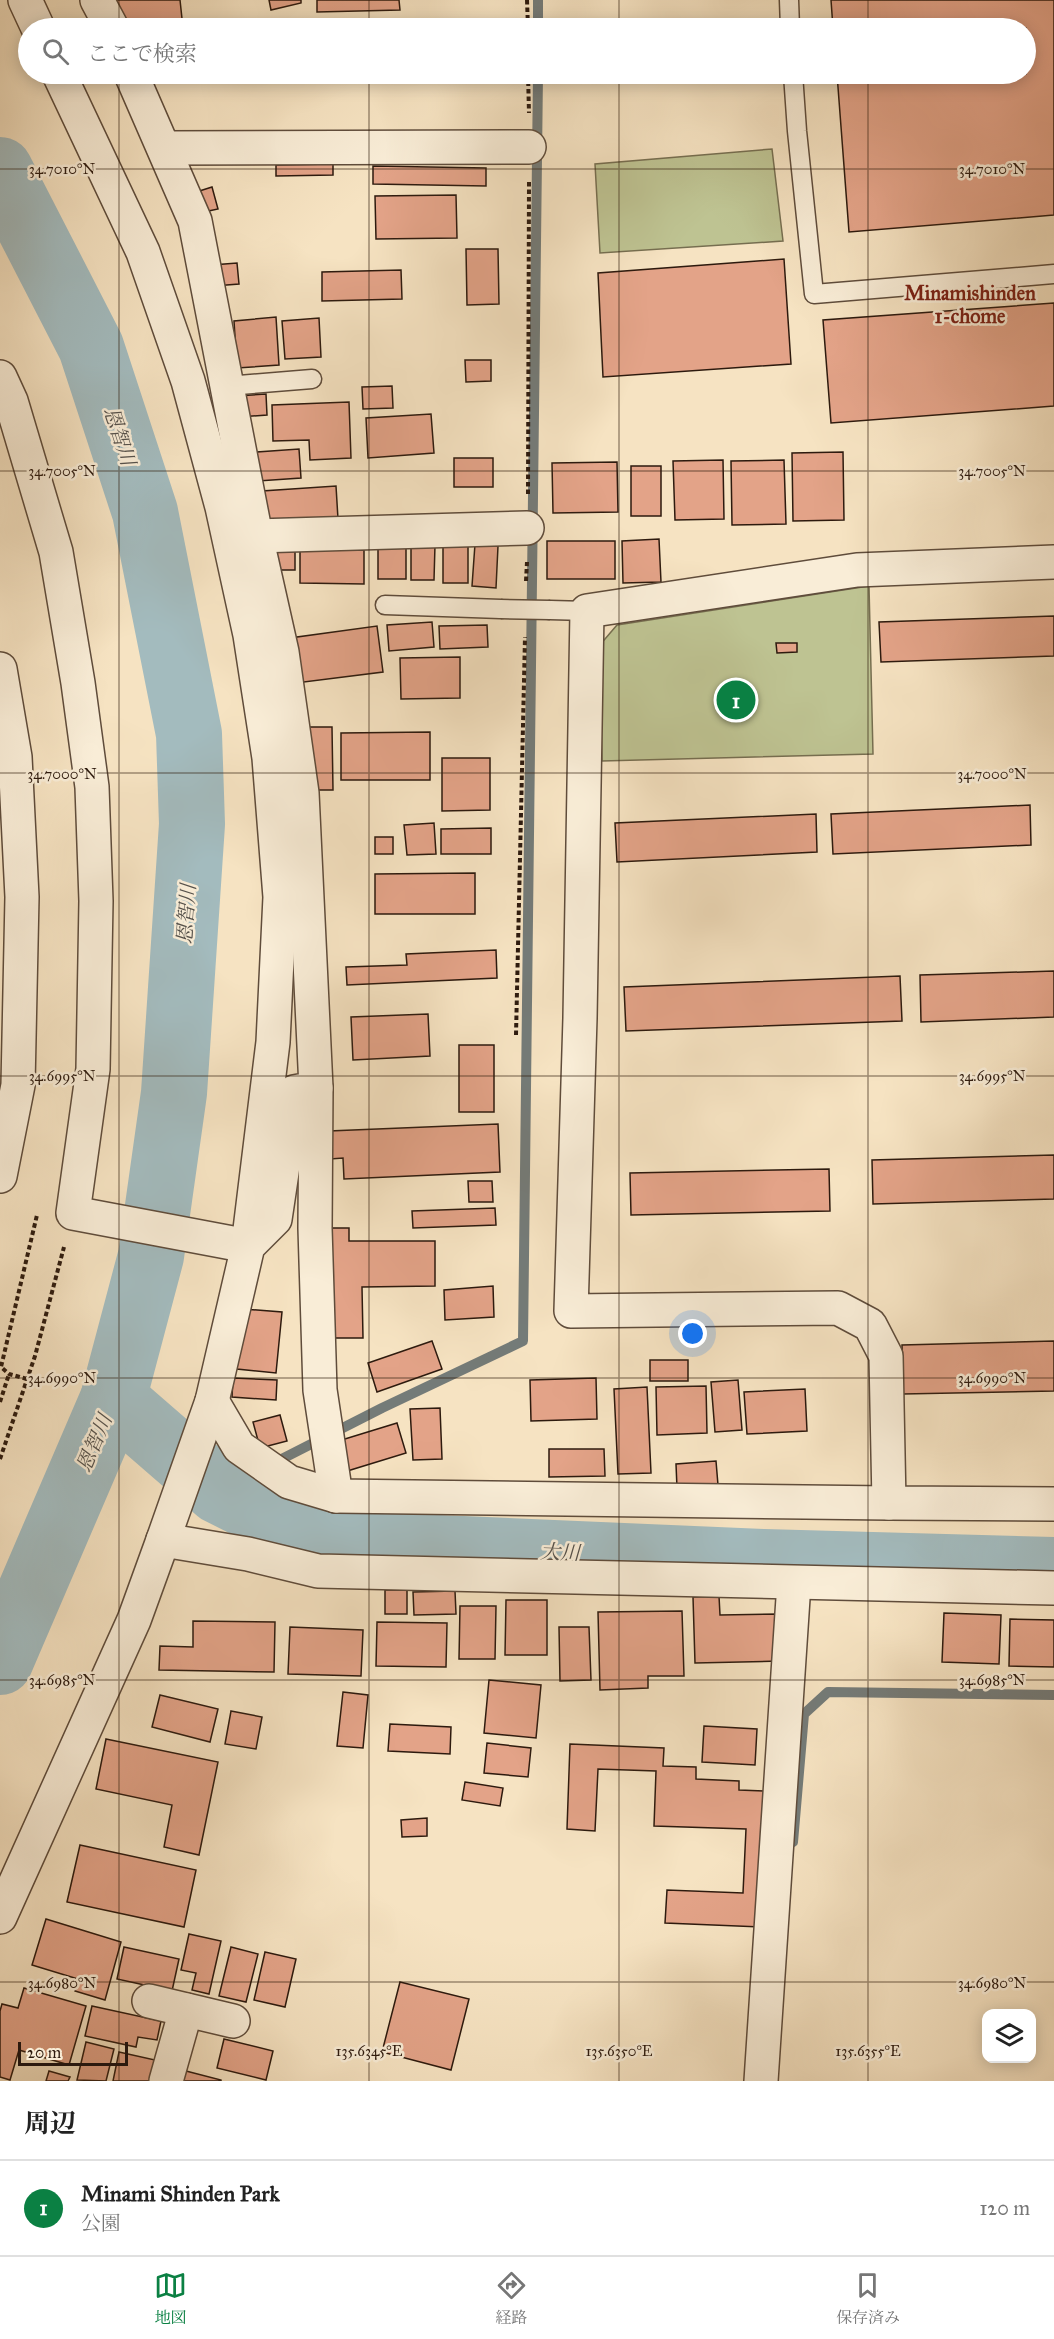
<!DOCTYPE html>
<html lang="ja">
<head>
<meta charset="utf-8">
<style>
  body { margin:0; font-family:"IM FELL Great Primer","Noto Serif JP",serif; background:#f2f2f2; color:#222 }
  .controls { position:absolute; right:18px; bottom:18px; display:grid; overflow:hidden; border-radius:12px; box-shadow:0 3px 15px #0003 }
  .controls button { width:54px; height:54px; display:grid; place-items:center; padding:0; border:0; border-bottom:2px solid #e0e0e0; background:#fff; color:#222; font:30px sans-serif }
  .scale { position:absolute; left:18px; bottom:15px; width:110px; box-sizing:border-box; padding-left:6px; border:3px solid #2d1a0e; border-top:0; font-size:16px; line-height:21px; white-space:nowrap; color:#2d1a0e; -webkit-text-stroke:4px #f9edd7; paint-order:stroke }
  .you { position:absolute; left:693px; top:1334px; width:21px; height:21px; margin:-15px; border:4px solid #fff; border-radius:50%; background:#1a73e8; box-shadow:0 0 0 9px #1a73e833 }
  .badge { display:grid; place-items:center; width:39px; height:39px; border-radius:50%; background:#0b8043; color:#fff; font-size:20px; font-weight:700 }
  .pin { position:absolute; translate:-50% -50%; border:3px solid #fff; box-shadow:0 2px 6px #0006 }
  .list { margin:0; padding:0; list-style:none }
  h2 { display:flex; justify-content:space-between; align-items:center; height:78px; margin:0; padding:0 24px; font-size:26px }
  h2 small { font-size:20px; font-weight:400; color:#767676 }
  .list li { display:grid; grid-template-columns:39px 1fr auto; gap:18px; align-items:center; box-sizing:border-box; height:96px; padding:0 24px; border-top:2px solid #e0e0e0 }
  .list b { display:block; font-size:22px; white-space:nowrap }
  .list p { margin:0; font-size:20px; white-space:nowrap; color:#767676 }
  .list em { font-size:20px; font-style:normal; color:#767676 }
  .icon { flex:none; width:33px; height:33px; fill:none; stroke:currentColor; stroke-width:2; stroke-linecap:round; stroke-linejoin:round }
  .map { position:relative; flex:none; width:1054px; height:2081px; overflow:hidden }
  .search { position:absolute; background:#fff; box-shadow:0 3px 15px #0003; left:18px; right:18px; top:18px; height:66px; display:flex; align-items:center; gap:15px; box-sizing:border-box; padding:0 21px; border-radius:33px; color:#767676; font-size:22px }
  .sheet { height:174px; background:#fff }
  nav { display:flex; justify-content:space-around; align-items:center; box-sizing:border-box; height:84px; border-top:2px solid #e0e0e0; background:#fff; font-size:16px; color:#767676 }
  nav a { display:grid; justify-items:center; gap:3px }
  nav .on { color:#0b8043 }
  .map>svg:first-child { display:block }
  .green { fill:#bec392; stroke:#766e50; stroke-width:1.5 }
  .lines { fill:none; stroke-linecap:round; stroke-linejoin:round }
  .stream { stroke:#747b78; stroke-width:10 }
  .river { stroke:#a3bbbe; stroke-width:66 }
  .building { fill:#e3a388; stroke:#2d1a0e; stroke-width:1.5 }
  .service-casing { stroke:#5f4c3b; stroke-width:21 }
  .minor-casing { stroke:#5f4c3b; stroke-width:36 }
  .tertiary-casing { stroke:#5f4c3b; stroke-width:36 }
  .path { stroke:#2d1a0e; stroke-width:4; stroke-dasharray:4.5 3; stroke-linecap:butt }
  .service { stroke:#f9edd7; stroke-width:18 }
  .minor { stroke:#f9edd7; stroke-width:33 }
  .tertiary { stroke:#f9edd7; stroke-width:33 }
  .service-bridge-casing { stroke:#5f4c3b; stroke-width:21; stroke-linecap:butt }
  .service-bridge { stroke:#f9edd7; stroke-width:18 }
  .ticks { fill:none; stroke:#2d1a0e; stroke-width:1.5; stroke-opacity:0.45 }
  .labels { text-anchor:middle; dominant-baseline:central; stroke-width:5; stroke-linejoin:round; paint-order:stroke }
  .neighbourhood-label { font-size:20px; font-weight:bold; fill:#7a1f14; stroke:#f9edd7 }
  .water-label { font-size:20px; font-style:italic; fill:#56524c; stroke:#f9edd7 }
  .ticks-label { font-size:15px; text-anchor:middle; fill:#2d1a0e; stroke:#f9edd7; stroke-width:5; stroke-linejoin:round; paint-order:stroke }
</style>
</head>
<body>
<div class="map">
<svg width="1054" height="2081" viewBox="0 0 1054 2081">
  <rect width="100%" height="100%" fill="#f6e3c2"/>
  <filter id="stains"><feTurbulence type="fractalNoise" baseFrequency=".00333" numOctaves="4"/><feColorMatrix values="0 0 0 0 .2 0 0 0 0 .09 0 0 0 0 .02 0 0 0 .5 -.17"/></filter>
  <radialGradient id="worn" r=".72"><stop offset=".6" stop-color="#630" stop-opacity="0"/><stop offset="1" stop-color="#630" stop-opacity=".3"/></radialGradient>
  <g class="green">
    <polygon points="772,149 783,241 600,253 595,164"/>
    <polygon points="869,586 873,754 602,761 599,646 617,625"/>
  </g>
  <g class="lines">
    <g class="stream">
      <polyline points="538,28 538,0"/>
      <polyline points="219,1491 382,1408 523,1341 538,74"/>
      <polyline points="793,1842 804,1714 828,1692 1054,1695"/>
    </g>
    <g class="river">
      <polyline points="0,170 91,347 145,512 189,734 192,824 174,1093 151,1256 113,1399 0,1662"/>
      <polyline points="113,1399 219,1491 323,1543 763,1562 1054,1570"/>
    </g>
  </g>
  <g class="building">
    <polygon points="109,0 180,0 183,28 128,28"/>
    <polygon points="269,0 301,0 301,3 271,10"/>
    <polygon points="317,0 399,0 400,10 317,12"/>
    <polygon points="831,0 1054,0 1054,215 849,232 837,74 1026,74 1026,28 833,28"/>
    <polygon points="432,22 432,28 405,28 405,23"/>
    <polygon points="333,164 333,175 276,176 276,165"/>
    <polygon points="373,166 486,168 486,186 373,184"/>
    <polygon points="212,187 218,209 199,213 193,193"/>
    <polygon points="456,195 457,238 376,239 375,196"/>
    <polygon points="466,249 498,249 499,304 467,305"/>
    <polygon points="784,259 791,364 603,377 598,273"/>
    <polygon points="237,263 239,284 214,286 212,265"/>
    <polygon points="401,270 402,299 322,301 322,272"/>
    <polygon points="1054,303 1054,406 831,423 823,320"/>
    <polygon points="276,317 279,365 237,368 234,321"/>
    <polygon points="319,318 321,357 285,359 282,321"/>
    <polygon points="465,360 491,360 491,381 466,382"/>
    <polygon points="392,386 393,408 363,409 362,387"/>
    <polygon points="266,394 267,415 238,417 236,396"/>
    <polygon points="349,402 351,458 310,460 309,440 273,441 272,405"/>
    <polygon points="431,414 434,453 368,458 366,418"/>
    <polygon points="299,449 301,478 258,481 257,452"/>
    <polygon points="843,452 844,520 793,521 792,453"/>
    <rect x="454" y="458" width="39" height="29"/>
    <polygon points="723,460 724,519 675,520 673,461"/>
    <polygon points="784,460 786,524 732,525 731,461"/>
    <polygon points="617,462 618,512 553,513 552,463"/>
    <rect x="631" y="466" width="30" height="50"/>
    <polygon points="336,486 338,519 264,524 262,491"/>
    <polygon points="659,539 661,582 623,583 622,541"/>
    <rect x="547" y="541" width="68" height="38"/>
    <polygon points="378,544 406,545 406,579 378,579"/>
    <polygon points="475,544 498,546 496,588 472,586"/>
    <polygon points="411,545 435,545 434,580 411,580"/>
    <rect x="443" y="545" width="25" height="38"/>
    <rect x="273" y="547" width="22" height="23"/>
    <polygon points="300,550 364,550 364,584 300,583"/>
    <polygon points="1054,616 1054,656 881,662 879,622"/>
    <polygon points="432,622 434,647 389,651 387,625"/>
    <polygon points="487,625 488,647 440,649 439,626"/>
    <polygon points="377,626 383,672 296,683 290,638"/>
    <polygon points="776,643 797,643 797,652 777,653"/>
    <polygon points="460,657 460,698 401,699 400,658"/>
    <polygon points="309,727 332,727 333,790 310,790"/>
    <polygon points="430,732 430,780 341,780 341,733"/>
    <polygon points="442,758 490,758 490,810 442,811"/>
    <polygon points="1030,805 1031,845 833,854 831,814"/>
    <polygon points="816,814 817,852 617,862 615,823"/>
    <polygon points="434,823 436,854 407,855 404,825"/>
    <polygon points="491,828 491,854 441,854 441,829"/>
    <rect x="375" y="837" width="18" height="17"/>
    <polygon points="475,873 475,914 375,914 375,874"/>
    <polygon points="496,950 497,978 347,985 346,967 407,965 406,954"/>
    <polygon points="1054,971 1054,1017 921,1022 920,975"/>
    <polygon points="900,976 902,1021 626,1031 624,987"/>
    <polygon points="428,1014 430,1056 353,1060 351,1017"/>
    <rect x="459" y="1045" width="35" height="67"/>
    <polygon points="498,1124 500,1172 344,1179 343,1158 330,1159 329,1131"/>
    <polygon points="1054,1155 1054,1199 873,1204 872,1160"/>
    <polygon points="829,1169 830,1211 631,1215 630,1173"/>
    <polygon points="468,1181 492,1181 493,1202 469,1202"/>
    <polygon points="495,1208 496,1225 413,1228 412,1211"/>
    <polygon points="326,1228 349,1228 349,1241 435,1241 435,1286 362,1287 363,1338 327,1338"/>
    <polygon points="493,1286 494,1317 445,1320 444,1290"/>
    <polygon points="243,1309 282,1312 276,1373 237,1369"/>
    <polygon points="432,1341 442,1369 377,1392 368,1363"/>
    <polygon points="1054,1341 1054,1391 903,1394 902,1345"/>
    <rect x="650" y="1360" width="38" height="21"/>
    <polygon points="233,1378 277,1380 276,1400 232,1397"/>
    <polygon points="596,1378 597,1419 531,1421 530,1380"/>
    <polygon points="738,1380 742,1430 715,1432 711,1382"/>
    <polygon points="706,1386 707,1433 657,1435 656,1387"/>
    <polygon points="647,1387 651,1473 618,1474 614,1389"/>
    <polygon points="805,1389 807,1431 747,1434 744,1392"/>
    <polygon points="440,1408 442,1459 413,1460 410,1409"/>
    <polygon points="280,1415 287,1441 260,1448 253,1422"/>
    <polygon points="397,1423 406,1453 344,1472 335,1442"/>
    <polygon points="549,1449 604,1449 605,1476 549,1477"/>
    <polygon points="716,1461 718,1485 677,1488 676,1464"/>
    <rect x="385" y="1590" width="22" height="24"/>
    <polygon points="455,1591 456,1614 414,1615 413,1592"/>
    <polygon points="719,1596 720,1615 779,1614 780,1661 695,1663 693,1597"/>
    <polygon points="506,1600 547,1600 547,1655 505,1655"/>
    <polygon points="460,1606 496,1606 495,1659 459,1659"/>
    <polygon points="682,1611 684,1676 648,1676 648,1688 600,1690 598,1612"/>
    <polygon points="944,1613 1001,1615 999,1664 942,1662"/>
    <polygon points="1010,1619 1054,1620 1054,1667 1009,1666"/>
    <polygon points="193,1621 275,1622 274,1672 159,1670 160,1646 193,1647"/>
    <polygon points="377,1622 447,1623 446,1667 376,1666"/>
    <polygon points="290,1627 363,1630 361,1676 288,1674"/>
    <polygon points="559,1627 589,1627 591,1680 560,1681"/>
    <polygon points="489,1680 541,1685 536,1738 484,1733"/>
    <polygon points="343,1692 368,1695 363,1748 337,1746"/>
    <polygon points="160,1695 218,1709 210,1742 152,1727"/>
    <polygon points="231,1711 262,1717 256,1749 225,1744"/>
    <polygon points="390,1724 451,1727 450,1754 388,1751"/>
    <polygon points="704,1726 757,1729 755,1765 702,1762"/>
    <polygon points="106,1739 218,1762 199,1855 164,1847 172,1805 96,1789"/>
    <polygon points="487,1743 531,1748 528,1777 484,1773"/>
    <polygon points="570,1744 664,1748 663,1766 696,1767 696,1779 739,1781 739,1790 767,1791 761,1927 665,1923 667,1890 743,1893 746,1829 654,1826 656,1771 598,1769 595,1831 567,1829"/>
    <polygon points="465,1782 503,1788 500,1806 462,1800"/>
    <polygon points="427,1818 427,1836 402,1837 401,1820"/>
    <polygon points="80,1845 196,1870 184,1927 67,1902"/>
    <polygon points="46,1919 121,1942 105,2000 75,1991 78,1979 32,1965"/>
    <polygon points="189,1934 221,1941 209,1994 192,1990 196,1973 181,1970"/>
    <polygon points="124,1947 179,1959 172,1991 117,1979"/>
    <polygon points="231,1947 258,1954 246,2002 219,1996"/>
    <polygon points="265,1952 296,1959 285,2007 254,2000"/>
    <polygon points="400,1982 469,1999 451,2070 382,2052"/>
    <polygon points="24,1988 86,2006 69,2065 19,2050 10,2080 0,2077 0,2011 2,2004 18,2008"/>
    <polygon points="92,2006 161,2021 157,2040 138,2037 136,2047 85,2036"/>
    <polygon points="224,2039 273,2051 266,2080 217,2068"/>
    <polygon points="86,2042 114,2049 106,2081 77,2080"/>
    <polygon points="119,2052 155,2060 150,2081 113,2081"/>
    <polygon points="49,2071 70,2077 68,2081 46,2081"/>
    <polygon points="186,2071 221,2080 221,2081 183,2081"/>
  </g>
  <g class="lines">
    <g class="service-casing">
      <g id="service">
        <polyline points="789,0 790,28"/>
        <polyline points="793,74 797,131 814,294 1054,274"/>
        <polyline points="227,386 312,379"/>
        <polyline points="385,605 501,609"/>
        <polyline points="550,610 587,611"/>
      </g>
    </g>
    <g class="minor-casing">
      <g id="minor">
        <polyline points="25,0 38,28"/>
        <polyline points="97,0 112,28"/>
        <polyline points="164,148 529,147"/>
        <polyline points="0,377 11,401 56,552 78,683 92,787 96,901 93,1069 73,1213 248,1246 273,1042 280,897 269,758 250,635 222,507 188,381 143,252 59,74"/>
        <polyline points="256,536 527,528"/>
        <polyline points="316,1088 315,1228 320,1390 336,1496"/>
        <polyline points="212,1401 239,1447 289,1482 336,1496 889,1503"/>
        <polyline points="163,1540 248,1554 318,1571 1054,1588"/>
        <polyline points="0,1917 134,1620 163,1540 212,1401 248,1246 275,1219 294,1092 316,1088 302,793 282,652 256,536 195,221 131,74"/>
        <polyline points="149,2001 233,2021"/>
        <polyline points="166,2081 186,2010"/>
        <polyline points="761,2081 794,1583"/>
      </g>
    </g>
    <g class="tertiary-casing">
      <g id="tertiary">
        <polyline points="1054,562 857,570 587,611 580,1018 571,1311 838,1308 870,1325 886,1356 889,1503 1054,1504"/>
        <polyline points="0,669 15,757 22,897 18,1085 0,1176"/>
      </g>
    </g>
    <g class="path">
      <polyline points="527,0 528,28"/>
      <polyline points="528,74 529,113"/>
      <polyline points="528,494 529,181"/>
      <polyline points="526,581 527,562"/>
      <polyline points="516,1035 525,637"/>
      <polyline points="27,1379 9,1374 1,1367 37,1215"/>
      <polyline points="0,1402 9,1374"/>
      <polyline points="0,1459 35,1356 64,1247"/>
    </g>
    <use href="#service" class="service"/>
    <use href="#minor" class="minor"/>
    <use href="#tertiary" class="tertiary"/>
    <g class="service-bridge-casing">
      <polyline id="service-bridge" points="501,609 550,610"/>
    </g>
    <use href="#service-bridge" class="service-bridge"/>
  </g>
  <path class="ticks" d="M119,0V28M369,0V28M619,0V28M868,0V28M119,74V2081M369,74V2081M619,74V2081M868,74V2081M0,169H1054M0,471H1054M0,773H1054M0,1076H1054M0,1378H1054M0,1680H1054M0,1982H1054"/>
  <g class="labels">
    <g class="neighbourhood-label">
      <text x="970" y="293">Minamishinden<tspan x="970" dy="23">1-chome</tspan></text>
    </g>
    <g class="water-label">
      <text transform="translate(120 436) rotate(72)">恩智川</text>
      <text transform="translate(186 914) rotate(-86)">恩智川</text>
      <text transform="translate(94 1443) rotate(-67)">恩智川</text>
      <text transform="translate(560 1552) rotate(2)">大川</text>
    </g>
  </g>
  <g class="ticks-label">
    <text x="62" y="174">34.7010°N</text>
    <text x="992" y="174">34.7010°N</text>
    <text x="62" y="476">34.7005°N</text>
    <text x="992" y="476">34.7005°N</text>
    <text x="62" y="779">34.7000°N</text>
    <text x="992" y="779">34.7000°N</text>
    <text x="62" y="1081">34.6995°N</text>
    <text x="992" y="1081">34.6995°N</text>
    <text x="62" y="1383">34.6990°N</text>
    <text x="992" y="1383">34.6990°N</text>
    <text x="62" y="1685">34.6985°N</text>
    <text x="992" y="1685">34.6985°N</text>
    <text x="62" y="1988">34.6980°N</text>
    <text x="992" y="1988">34.6980°N</text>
    <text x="369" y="2056">135.6345°E</text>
    <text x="619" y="2056">135.6350°E</text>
    <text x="868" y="2056">135.6355°E</text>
  </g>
  <rect width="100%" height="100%" filter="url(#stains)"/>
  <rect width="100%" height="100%" fill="url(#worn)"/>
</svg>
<div class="controls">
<button><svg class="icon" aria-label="layers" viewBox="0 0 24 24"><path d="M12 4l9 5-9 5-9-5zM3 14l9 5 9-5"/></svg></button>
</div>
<div class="scale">20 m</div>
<div class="you"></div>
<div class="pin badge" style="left:736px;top:700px">1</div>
<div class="search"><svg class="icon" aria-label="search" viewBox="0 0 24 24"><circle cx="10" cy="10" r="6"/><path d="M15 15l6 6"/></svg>ここで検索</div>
</div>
<section class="sheet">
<h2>周辺<small></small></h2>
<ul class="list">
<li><span class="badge">1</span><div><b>Minami Shinden Park</b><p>公園</p></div><em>120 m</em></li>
</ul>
</section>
<nav>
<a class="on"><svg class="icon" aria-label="map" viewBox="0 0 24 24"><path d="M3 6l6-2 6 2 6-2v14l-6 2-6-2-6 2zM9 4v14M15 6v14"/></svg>地図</a>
<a><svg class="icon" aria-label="directions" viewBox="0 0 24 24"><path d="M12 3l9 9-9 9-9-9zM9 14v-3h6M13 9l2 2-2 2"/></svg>経路</a>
<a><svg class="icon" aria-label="saved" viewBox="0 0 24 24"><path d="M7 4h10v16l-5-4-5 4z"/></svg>保存済み</a>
</nav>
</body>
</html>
